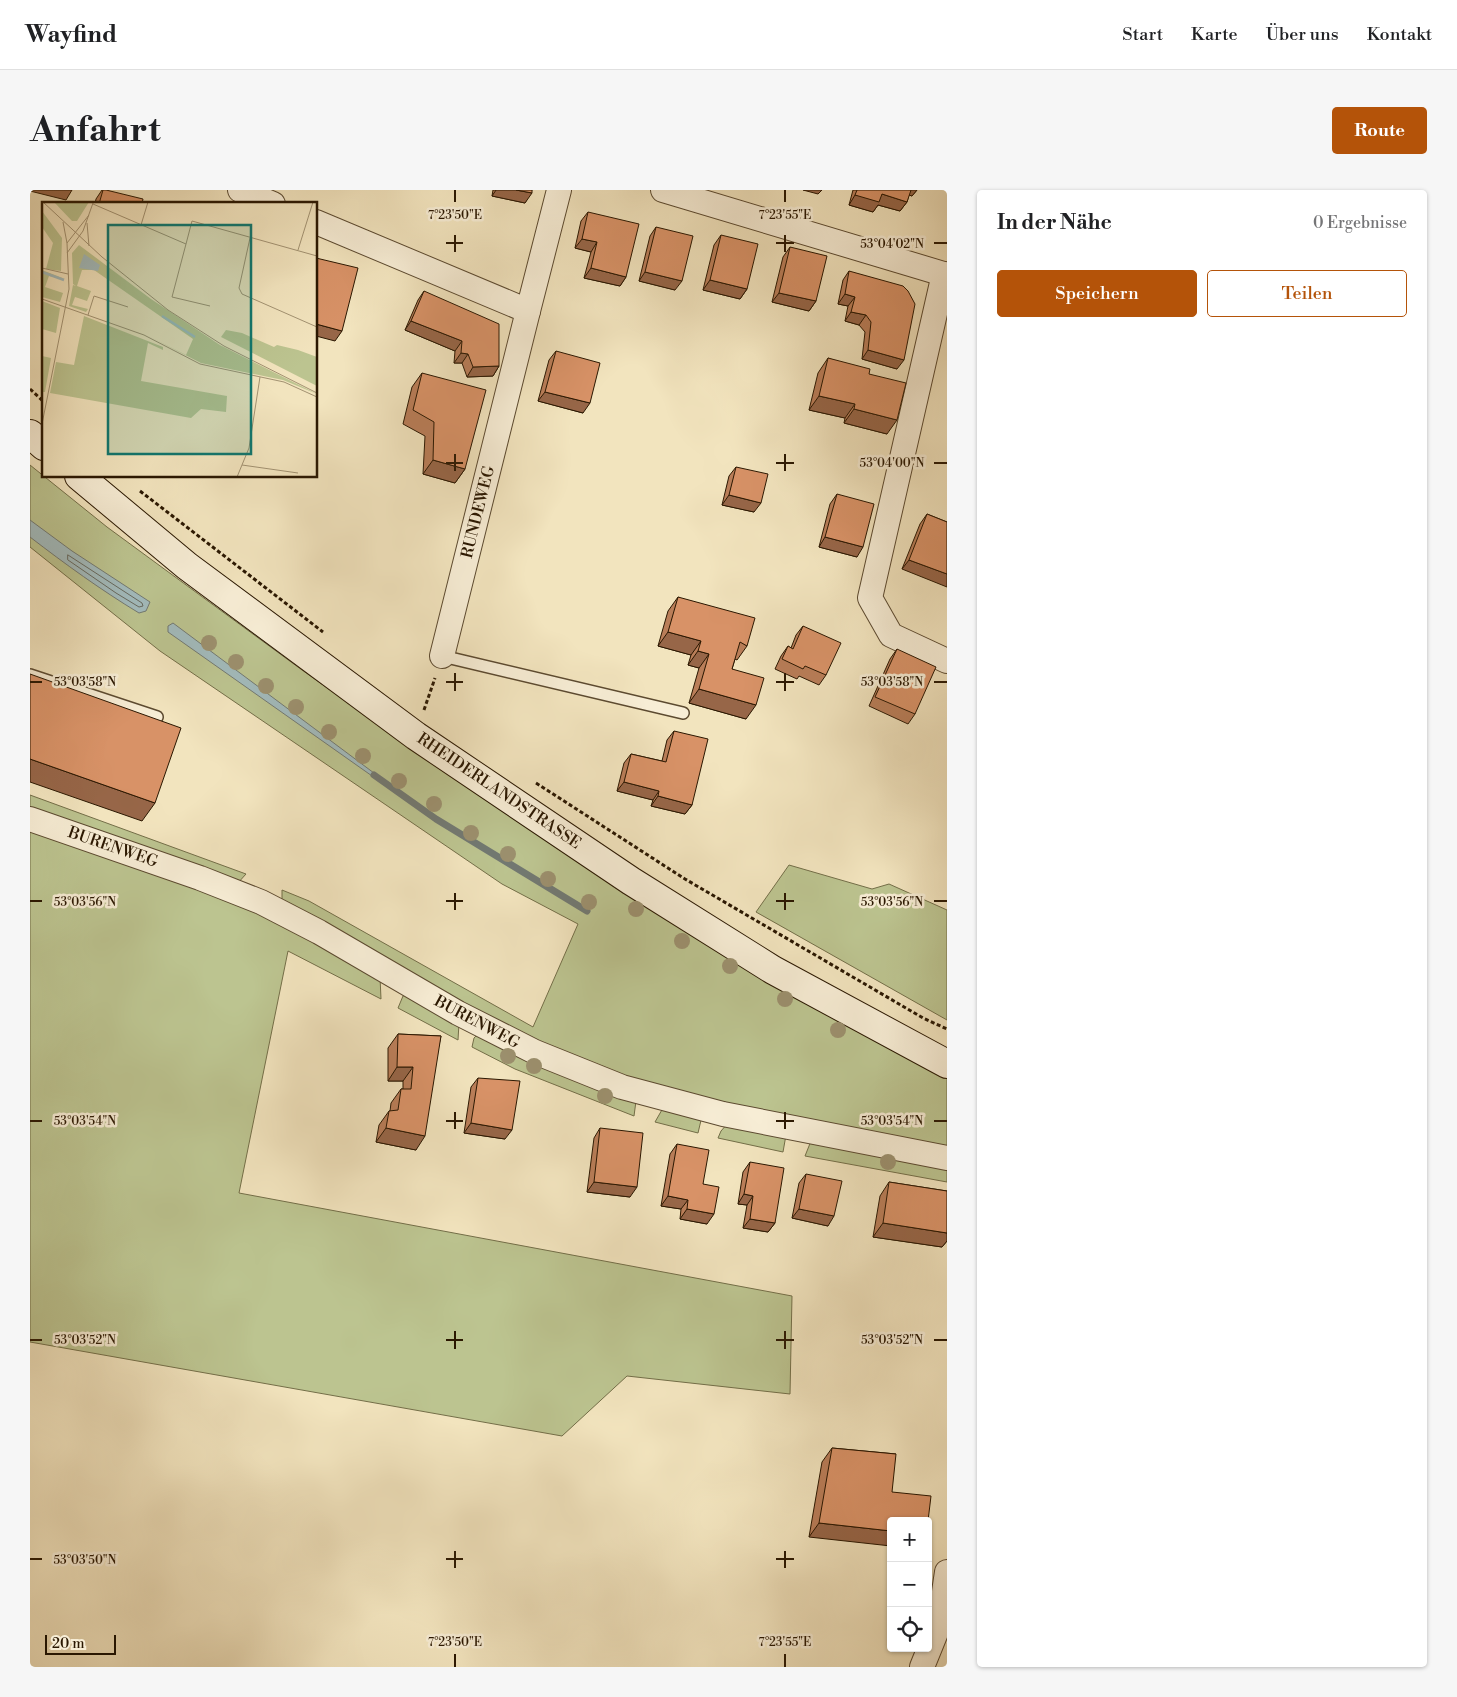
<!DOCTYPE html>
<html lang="de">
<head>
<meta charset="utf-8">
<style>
  body { margin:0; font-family:"Libre Bodoni",serif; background:#f6f6f6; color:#202124 }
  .controls { position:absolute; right:15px; bottom:15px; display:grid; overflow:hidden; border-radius:5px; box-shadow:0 1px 4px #0004 }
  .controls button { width:45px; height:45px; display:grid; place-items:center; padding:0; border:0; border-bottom:1px solid #e0e0e0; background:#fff; color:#202124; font:25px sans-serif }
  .scale { position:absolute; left:15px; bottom:12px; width:71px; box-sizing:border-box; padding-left:5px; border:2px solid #2a1701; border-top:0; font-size:14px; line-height:18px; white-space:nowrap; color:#2a1701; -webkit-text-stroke:4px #f7edd5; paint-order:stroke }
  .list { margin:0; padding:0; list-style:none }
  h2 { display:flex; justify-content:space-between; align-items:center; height:65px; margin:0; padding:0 20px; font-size:21px }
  h2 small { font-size:16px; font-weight:400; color:#757577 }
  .actions { display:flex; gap:10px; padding:15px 20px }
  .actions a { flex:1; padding:11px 0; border:1px solid #b45309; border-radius:5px; text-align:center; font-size:18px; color:#b45309 }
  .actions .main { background:#b45309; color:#fff }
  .icon { flex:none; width:28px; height:28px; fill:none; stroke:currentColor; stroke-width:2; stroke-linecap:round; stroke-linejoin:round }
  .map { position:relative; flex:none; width:917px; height:1477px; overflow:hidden; border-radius:5px }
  header { display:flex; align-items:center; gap:30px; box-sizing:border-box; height:70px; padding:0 25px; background:#fff; border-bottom:1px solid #e0e0e0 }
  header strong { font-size:24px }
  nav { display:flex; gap:28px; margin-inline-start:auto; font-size:18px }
  .intro { display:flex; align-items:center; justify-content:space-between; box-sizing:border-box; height:120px; padding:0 30px }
  h1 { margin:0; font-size:35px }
  .button { padding:12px 22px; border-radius:5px; background:#b45309; color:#fff; font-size:18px; font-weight:700 }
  main { display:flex; gap:30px; padding:0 30px }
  aside { flex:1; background:#fff; border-radius:5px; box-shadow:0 1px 4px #0004 }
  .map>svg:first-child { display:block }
  .green { fill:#bcc490; stroke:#736e48 }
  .water { fill:#a2bbbd; stroke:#727972 }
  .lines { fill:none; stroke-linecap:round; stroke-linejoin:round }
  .shore { stroke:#66695f; stroke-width:1 }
  .stream { stroke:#727972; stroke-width:7 }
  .lane-casing { stroke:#5c4a30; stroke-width:14 }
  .street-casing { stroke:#5c4a30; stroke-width:26 }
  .secondary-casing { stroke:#2a1701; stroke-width:30 }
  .path { stroke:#2a1701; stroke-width:3; stroke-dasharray:4 2.5; stroke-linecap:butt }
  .lane { stroke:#f7edd5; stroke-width:11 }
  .street { stroke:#f7edd5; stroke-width:24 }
  .secondary { stroke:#f7edd5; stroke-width:28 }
  .tree { fill:#9c906e }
  .wall { fill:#ba7e59; stroke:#2a1701 }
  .shaded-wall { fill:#976648; stroke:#2a1701 }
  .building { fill:#d89267; stroke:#2a1701 }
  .ticks { fill:none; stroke:#2a1701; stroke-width:2 }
  .labels { text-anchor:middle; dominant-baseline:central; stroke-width:5; stroke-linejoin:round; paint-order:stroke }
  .street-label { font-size:16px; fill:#2a1701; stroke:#f7edd5 }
  .inset-river { fill:none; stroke:#a2bbbd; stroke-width:2.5 }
  .inset-road { fill:none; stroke:#a29272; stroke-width:1 }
  .view { fill:#0f766e; fill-opacity:0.15; stroke:#0f766e; stroke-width:2.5 }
  .inset-edge { fill:none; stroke:#2a1701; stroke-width:2.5 }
  .ticks-label { font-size:12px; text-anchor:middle; fill:#2a1701; stroke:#f7edd5; stroke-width:5; stroke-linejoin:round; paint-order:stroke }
</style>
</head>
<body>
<header>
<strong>Wayfind</strong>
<nav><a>Start</a><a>Karte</a><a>Über uns</a><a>Kontakt</a></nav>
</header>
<div class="intro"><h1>Anfahrt</h1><a class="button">Route</a></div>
<main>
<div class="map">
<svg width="917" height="1477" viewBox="0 0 917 1477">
  <rect width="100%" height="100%" fill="#f2e4be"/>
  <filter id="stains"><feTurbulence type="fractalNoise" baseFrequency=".004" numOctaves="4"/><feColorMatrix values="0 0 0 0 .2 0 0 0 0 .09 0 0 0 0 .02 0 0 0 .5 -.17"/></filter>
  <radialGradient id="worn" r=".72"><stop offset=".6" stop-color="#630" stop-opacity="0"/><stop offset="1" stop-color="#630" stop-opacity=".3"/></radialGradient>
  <g class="green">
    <polygon points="0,275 77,337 272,480 409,577 917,887 917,961 599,892 476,840 252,713 252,700 279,711 503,837 548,734 472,694 130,461 0,357"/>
    <polygon points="0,605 216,684 207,694 0,619"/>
    <polygon points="0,636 56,656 255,733 350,787 351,809 258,761 209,1003 762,1106 760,1204 597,1186 532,1246 0,1152"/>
    <polygon points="759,675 842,699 859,694 917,720 917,830 726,722"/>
    <polygon points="380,803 429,833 428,850 368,818 373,806"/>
    <polygon points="450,842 606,911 604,926 485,879 442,857 444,848"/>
    <polygon points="633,918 672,926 668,943 625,932"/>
    <polygon points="698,933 756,945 753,962 688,948 691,941"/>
    <polygon points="781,951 917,976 917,992 775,966"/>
  </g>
  <g class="water">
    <path d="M0,330L42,361L120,412L116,421L109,423C71,400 35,374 0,347Z"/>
    <polygon points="143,433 352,589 352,593 138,442 138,436"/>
  </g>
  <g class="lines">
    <polygon class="shore" points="38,365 112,413 113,416 109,417 86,403 38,370"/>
    <polyline class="stream" points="344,585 406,629 557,721"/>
    <g class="lane-casing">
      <g id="lane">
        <polyline points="412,466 653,523"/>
        <polyline points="0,485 127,527"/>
      </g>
    </g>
    <g class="street-casing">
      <g id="street">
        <polyline points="210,0 243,14"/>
        <polyline points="633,0 917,85"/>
        <polyline points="286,32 498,121 412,466"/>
        <polyline points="914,84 840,408 861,445 917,471"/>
        <polyline points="498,121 529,0"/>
        <polyline points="0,629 170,688 231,712 289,742 428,823 505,862 592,897 693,924 917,968"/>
        <polyline points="892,1477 909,1435 917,1382"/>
      </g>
    </g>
    <g class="secondary-casing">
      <g id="secondary">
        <polyline points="0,244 14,256"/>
        <polyline points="49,286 157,376 386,546 601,691 743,780 917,874"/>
      </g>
    </g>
    <g class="path">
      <polyline points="0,199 14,212"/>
      <polyline points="110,301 293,442"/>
      <polyline points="394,520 405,488"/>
      <polyline points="506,593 655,689 893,828 917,839"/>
    </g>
    <use href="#lane" class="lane"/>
    <use href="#street" class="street"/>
    <use href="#secondary" class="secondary"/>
  </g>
  <g class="tree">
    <circle cx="179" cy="453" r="8"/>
    <circle cx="206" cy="472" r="8"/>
    <circle cx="236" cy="496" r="8"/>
    <circle cx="266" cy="517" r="8"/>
    <circle cx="299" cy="542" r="8"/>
    <circle cx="333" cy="566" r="8"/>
    <circle cx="369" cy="591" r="8"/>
    <circle cx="404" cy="614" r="8"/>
    <circle cx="441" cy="643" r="8"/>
    <circle cx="478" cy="664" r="8"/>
    <circle cx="518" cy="689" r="8"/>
    <circle cx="559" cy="712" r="8"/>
    <circle cx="606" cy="719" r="8"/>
    <circle cx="652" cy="751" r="8"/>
    <circle cx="700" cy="776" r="8"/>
    <circle cx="755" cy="809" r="8"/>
    <circle cx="808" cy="840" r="8"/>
    <circle cx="478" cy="866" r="8"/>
    <circle cx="504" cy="876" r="8"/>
    <circle cx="575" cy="906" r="8"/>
    <circle cx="858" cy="972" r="8"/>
  </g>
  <g class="wall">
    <polygon points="72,0 112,14 65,14 66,9"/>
    <polygon points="463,0 502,0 495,13 462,6"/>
    <polygon points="823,0 887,0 882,6 879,5 877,12 870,21 848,15 843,22 819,15"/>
    <polygon points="558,22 596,87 590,96 554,88 561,62 545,58 551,31"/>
    <polygon points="626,37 645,100 609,91 620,46"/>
    <polygon points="691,45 717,99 710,109 673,100 684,55"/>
    <polygon points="760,57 786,111 779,121 742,112 753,67"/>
    <polygon points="819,81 867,179 832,169 835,142 829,135 815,131 818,116 808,114 813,90"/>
    <polygon points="394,101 469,176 463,186 437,187 432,173 424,173 425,161 375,140 388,110"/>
    <polygon points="526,161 553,223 508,211 519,170"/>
    <polygon points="798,168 839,184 857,244 814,233 815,228 779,220 788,183"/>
    <polygon points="392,183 435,279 425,293 393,284 395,246 373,234 382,197"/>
    <polygon points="706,277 724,322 692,315 699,286"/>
    <polygon points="807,304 827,367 789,357 800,314"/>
    <polygon points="897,324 917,332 872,379 890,334"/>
    <polygon points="648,407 717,456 707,470 705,469 702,479 716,529 659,513 669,478 658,475 661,465 628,456 638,421"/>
    <polygon points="773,436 796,485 789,495 769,486 767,489 745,479 751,466 758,456 761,458 766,445"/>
    <polygon points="867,459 885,524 878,534 839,516 860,469"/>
    <polygon points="644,541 662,615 655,624 621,616 623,610 587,601 594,573 601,564 632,571 637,550"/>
    <polygon points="368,844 411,846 386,960 346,952 349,935 359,921 360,921 361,913 371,899 373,899 373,891 358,891 358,858"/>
    <polygon points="448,888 475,949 434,943 441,897"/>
    <polygon points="570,938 600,1007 557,1002 564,948"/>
    <polygon points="647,954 673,994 677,1034 650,1029 651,1019 631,1016 640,964"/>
    <polygon points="720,972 745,1033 738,1042 713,1038 717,1015 708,1014 713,982"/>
    <polygon points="776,984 798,1036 762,1028 769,993"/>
    <polygon points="859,992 917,1001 917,1051 912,1057 843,1047 850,1006"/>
    <polygon points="802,1258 866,1264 779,1347 792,1272"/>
  </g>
  <g class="shaded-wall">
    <polygon points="0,0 42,0 36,10 0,1"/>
    <polygon points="466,0 486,0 502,3 495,13 462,6"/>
    <polygon points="773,0 792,0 788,4"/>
    <polygon points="878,0 887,0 882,6 876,4"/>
    <polygon points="852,4 877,12 870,21 848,15 843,22 819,15 825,5"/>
    <polygon points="552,49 567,52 561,62 545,58"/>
    <polygon points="561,78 596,87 590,96 554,88"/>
    <polygon points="615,82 652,91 645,100 609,91"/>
    <polygon points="680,90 717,99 710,109 673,100"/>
    <polygon points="749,103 786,111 779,121 742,112"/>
    <polygon points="815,104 825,107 818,116 808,114"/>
    <polygon points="821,122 836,125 829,135 815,131"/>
    <polygon points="381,131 432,151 425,161 375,140"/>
    <polygon points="286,134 312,141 305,151 286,146"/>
    <polygon points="838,160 874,170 867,179 832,169"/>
    <polygon points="431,163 438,164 432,173 424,173"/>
    <polygon points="469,176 463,186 437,187 443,177"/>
    <polygon points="515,202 560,213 553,223 508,211"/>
    <polygon points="789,206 825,214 815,228 779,220"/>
    <polygon points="824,219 867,230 857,244 814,233"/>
    <polygon points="403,270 435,279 425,293 393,284"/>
    <polygon points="699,305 731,313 724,322 692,315"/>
    <polygon points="795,347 833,357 827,367 789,357"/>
    <polygon points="879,370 917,384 917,397 872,379"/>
    <polygon points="638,442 671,451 661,465 628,456"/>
    <polygon points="668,461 679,464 669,478 658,475"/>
    <polygon points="669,499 726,515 716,529 659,513"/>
    <polygon points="0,569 125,613 112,631 0,592"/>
    <polygon points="594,592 629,601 623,610 587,601"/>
    <polygon points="628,606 662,615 655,624 621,616"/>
    <polygon points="367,877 383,877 373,891 358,891"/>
    <polygon points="441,933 482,940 475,949 434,943"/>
    <polygon points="356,938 395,946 386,960 346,952"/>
    <polygon points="564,992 607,997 600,1007 557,1002"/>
    <polygon points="714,1004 723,1006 717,1015 708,1014"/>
    <polygon points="638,1006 658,1010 651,1019 631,1016"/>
    <polygon points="657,1019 684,1024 677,1034 650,1029"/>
    <polygon points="769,1019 804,1026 798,1036 762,1028"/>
    <polygon points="720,1029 745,1033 738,1042 713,1038"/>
    <polygon points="853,1033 917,1043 917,1051 912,1057 843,1047"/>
    <polygon points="789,1333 861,1341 861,1356 779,1347"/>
  </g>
  <g class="building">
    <polygon points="73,0 76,0 113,9 112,14 69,14"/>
    <polygon points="486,0 502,0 502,3"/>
    <polygon points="827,0 881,0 877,12 852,4 849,12 825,5"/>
    <polygon points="558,22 609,34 596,87 561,78 567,52 552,49"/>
    <polygon points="626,37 663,46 652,91 615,82"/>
    <polygon points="691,45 728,54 717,99 680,90"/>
    <polygon points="760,57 797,66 786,111 749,103"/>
    <polygon points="286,68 328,78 312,141 286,134"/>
    <polygon points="819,81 873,96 878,101 885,114 874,170 838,160 841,132 836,125 821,122 825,107 815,104"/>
    <polygon points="394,101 469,134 469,176 443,177 438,164 431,163 432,151 381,131"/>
    <polygon points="526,161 570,173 560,213 515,202"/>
    <polygon points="798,168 840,179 839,184 876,193 867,230 824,219 825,214 789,206"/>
    <polygon points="392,183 456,200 435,279 403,270 404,232 383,220"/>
    <polygon points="706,277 738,284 731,313 699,305"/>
    <polygon points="807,304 844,314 833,357 795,347"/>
    <polygon points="897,324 917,332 917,384 879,370"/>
    <polygon points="648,407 725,428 717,456 710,452 702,479 734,488 726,515 669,499 679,464 668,461 671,451 638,442"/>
    <polygon points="773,436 811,453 796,485 775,476 773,479 752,469 758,456 763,459"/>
    <polygon points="867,459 906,477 885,524 845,507"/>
    <polygon points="0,484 151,538 125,613 0,569"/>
    <polygon points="644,541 678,549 662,615 628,606 629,601 594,592 601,564 636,572"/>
    <polygon points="368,844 411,846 395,946 356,938 359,921 368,920 371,899 381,899 383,877 367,877"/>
    <polygon points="448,888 490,891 482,940 441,933"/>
    <polygon points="570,938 613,943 607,997 564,992"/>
    <polygon points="647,954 679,960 673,994 689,997 684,1024 657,1019 658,1010 638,1006"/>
    <polygon points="720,972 754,978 745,1033 720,1029 723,1006 714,1004"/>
    <polygon points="776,984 812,991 804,1026 769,1019"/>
    <polygon points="859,992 917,1001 917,1043 853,1033"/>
    <polygon points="802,1258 866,1264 862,1302 901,1306 898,1331 861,1331 861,1341 789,1333"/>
  </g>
  <path class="ticks" d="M425,0V12M755,0V12M425,45V62M755,45V62M416,53H433M746,53H764M904,53H917M425,264V281M755,264V281M416,273H433M746,273H764M904,273H917M425,483V501M755,483V501M0,492H12M416,492H433M746,492H764M904,492H917M425,703V720M755,703V720M0,711H12M416,711H433M746,711H764M904,711H917M425,922V939M755,922V939M0,931H12M416,931H433M746,931H764M904,931H917M425,1141V1159M755,1141V1159M0,1150H12M416,1150H433M746,1150H764M904,1150H917M425,1361V1378M755,1361V1378M0,1369H12M416,1369H433M746,1369H764M425,1464V1477M755,1464V1477"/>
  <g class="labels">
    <g class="street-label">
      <text transform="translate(448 322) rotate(-76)">RUNDEWEG</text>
      <text transform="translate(469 601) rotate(34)">RHEIDERLANDSTRASSE</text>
      <text transform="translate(83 657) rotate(19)">BURENWEG</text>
      <text transform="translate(447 832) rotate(28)">BURENWEG</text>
    </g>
  </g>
  <g transform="translate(12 12)">
    <rect width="275" height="275" fill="#f2e4be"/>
    <path d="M12,0H47L35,19H30ZM0,9L20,36L19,69L4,67L11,41L0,25ZM37,43L109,97L178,143L275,192L241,178L159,161L106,134L144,153L151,137L52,68H40L35,84L49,89L45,99L33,95L30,103L46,107L44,110L27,104L31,83L34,84L31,82L30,51ZM0,68L23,77L7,74L3,85L21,91L18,100L0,95ZM0,99L18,106L14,131L0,127ZM42,114L121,145V148L106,141L99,179L185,194L184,210L159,207L149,216L8,191L14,160L32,163ZM184,128L200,131L232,145L235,143L256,148L275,155V184L179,135ZM0,154L9,156L3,190H0Z" fill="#bcc490"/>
    <path d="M42,52L58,63L56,69L37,66Z" fill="#a2bbbd"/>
    <path class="inset-river" d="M0,70L22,78M120,114L153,135"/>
    <path class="inset-road" d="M1,0L60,55L126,108L182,144L275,191M51,2L144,42L130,95L168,104M21,20L25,41M45,21L47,44M99,23L106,0M208,36L197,86L200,92L275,125M144,42L150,19L275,54M256,48L271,0M25,51L41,29L51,1M0,66L26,72M0,97L102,133L158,162L242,180L275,195M46,113L52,94L86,105M0,222L27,87L25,41L47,13M200,263L256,271M195,275L207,246L218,175"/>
    <path class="view" d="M66,23H209V252H66Z"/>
    <rect width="275" height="275" class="inset-edge"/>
  </g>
  <g class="ticks-label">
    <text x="425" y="29">7°23'50"E</text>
    <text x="755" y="29">7°23'55"E</text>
    <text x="862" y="58">53°04'02"N</text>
    <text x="862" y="277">53°04'00"N</text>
    <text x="55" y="496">53°03'58"N</text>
    <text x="862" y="496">53°03'58"N</text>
    <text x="55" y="716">53°03'56"N</text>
    <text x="862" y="716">53°03'56"N</text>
    <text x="55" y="935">53°03'54"N</text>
    <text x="862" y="935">53°03'54"N</text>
    <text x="55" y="1154">53°03'52"N</text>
    <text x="862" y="1154">53°03'52"N</text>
    <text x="55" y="1374">53°03'50"N</text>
    <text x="425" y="1456">7°23'50"E</text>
    <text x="755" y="1456">7°23'55"E</text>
  </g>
  <rect width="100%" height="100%" filter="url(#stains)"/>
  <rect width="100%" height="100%" fill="url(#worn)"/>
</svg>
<div class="controls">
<button>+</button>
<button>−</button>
<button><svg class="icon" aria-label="locate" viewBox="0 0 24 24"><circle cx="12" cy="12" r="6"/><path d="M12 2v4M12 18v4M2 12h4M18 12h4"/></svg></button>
</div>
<div class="scale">20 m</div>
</div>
<aside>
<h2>In der Nähe<small>0 Ergebnisse</small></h2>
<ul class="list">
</ul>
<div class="actions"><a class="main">Speichern</a><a>Teilen</a></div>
</aside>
</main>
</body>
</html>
